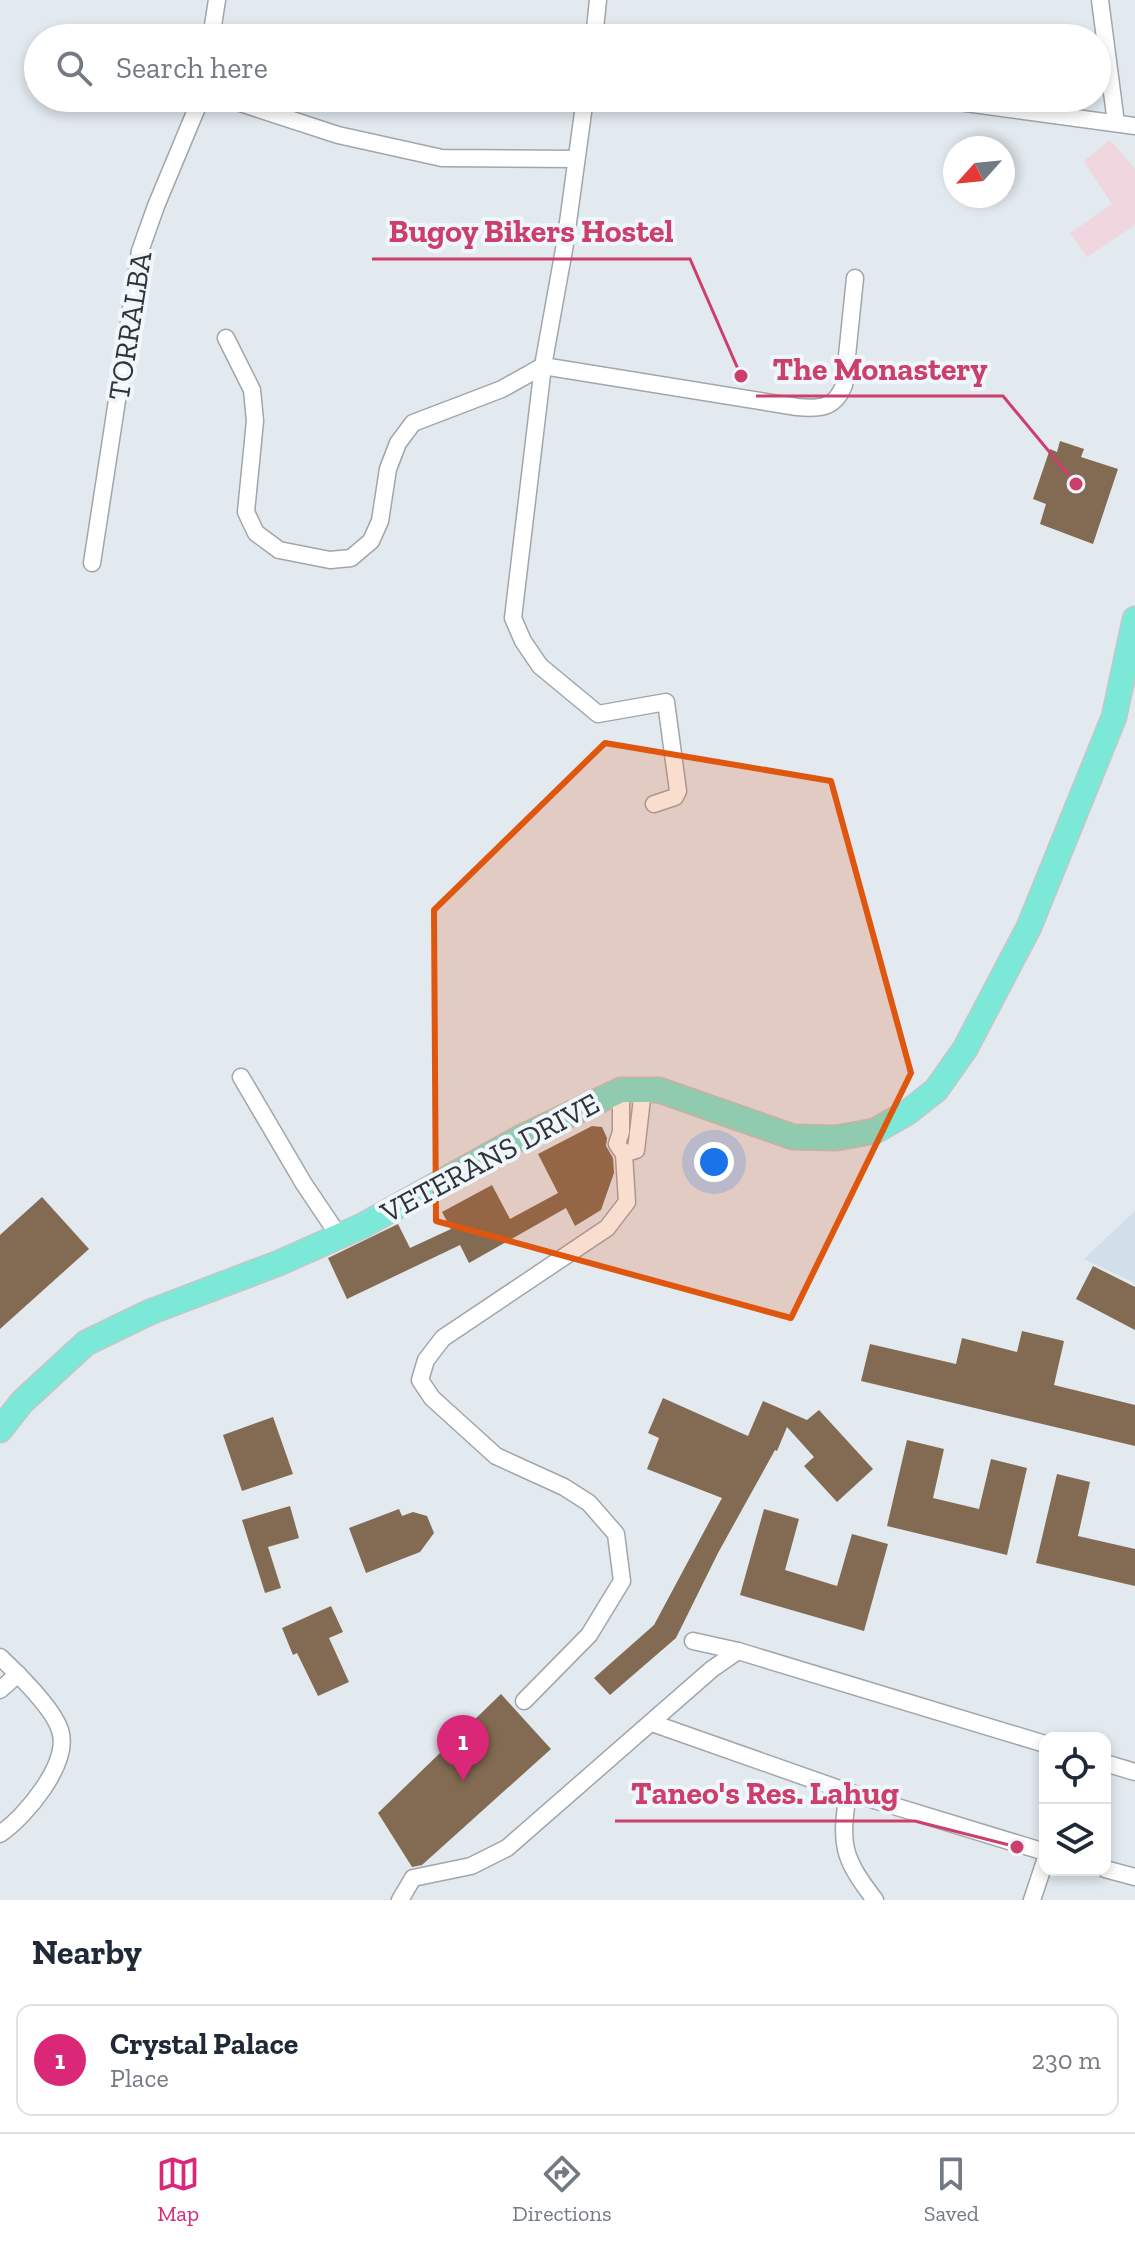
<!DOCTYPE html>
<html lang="en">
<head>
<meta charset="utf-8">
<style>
  body { margin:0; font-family:"Zilla Slab",serif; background:#f6f6f7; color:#1f2937 }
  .controls { position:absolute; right:24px; bottom:24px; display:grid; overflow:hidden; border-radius:16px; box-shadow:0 4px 12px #0003 }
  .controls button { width:72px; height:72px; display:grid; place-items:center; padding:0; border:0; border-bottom:2px solid #e0e1e3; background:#fff; color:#1f2937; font:40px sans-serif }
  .compass { position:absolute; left:943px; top:136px; width:72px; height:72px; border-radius:50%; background:#fff; box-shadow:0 4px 12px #0003; rotate:243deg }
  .you { position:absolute; left:714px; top:1162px; width:28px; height:28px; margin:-20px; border:6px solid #fff; border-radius:50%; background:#1a73e8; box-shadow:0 0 0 12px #1a73e833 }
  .badge { display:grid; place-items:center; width:52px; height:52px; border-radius:50%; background:#db2777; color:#fff; font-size:26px; font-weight:700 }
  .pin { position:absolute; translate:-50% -66px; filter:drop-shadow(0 2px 4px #0008) }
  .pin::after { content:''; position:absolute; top:42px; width:28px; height:24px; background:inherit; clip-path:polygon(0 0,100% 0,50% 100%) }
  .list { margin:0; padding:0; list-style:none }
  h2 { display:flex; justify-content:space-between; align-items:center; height:104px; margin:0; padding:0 32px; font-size:34px }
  h2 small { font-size:26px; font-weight:400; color:#747a83 }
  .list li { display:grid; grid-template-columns:52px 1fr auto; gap:24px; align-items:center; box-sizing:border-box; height:112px; margin:0 16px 16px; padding:0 16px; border:2px solid #e0e1e3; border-radius:16px }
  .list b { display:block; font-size:30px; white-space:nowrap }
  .list p { margin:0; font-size:26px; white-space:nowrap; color:#747a83 }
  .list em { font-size:26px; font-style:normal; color:#747a83 }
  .icon { flex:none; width:44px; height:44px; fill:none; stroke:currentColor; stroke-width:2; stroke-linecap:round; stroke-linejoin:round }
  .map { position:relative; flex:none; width:1135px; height:1900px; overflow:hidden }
  .search { position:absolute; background:#fff; box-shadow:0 4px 12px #0003; left:24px; right:24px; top:24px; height:88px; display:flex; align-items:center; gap:20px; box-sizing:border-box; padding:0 28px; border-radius:44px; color:#747a83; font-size:30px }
  .sheet { height:232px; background:#fff }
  nav { display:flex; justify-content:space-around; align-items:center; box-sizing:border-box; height:112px; border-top:2px solid #e0e1e3; background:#fff; font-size:22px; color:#747a83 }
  nav a { display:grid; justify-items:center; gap:4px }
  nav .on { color:#db2777 }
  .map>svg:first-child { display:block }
  .built { fill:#d1dfea }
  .education { fill:#efd6df }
  .building { fill:#836b53 }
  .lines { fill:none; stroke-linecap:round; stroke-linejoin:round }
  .street-casing { stroke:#a0a6ac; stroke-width:19 }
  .primary-casing { stroke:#c5c6c7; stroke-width:27 }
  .street { stroke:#fff; stroke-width:16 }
  .primary { stroke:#7ce9d8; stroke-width:24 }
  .marked { fill:#df570e; fill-opacity:0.2; stroke:#df570e; stroke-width:6; stroke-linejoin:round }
  .labels { text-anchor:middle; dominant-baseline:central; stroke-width:8; stroke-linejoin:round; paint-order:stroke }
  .street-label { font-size:30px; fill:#313336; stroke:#eff6fc }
  .leader { fill:none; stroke:#cc3f6b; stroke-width:3 }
  .callout-dot { fill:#cc3f6b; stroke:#eff6fc; stroke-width:3 }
  .callout-label { font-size:32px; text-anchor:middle; font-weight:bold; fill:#cc3f6b; stroke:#eff6fc; stroke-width:8; stroke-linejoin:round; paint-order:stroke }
</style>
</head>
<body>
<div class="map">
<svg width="1135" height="1900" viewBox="0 0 1135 1900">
  <rect width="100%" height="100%" fill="#e2e9ef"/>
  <polygon class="built" points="1135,1211 1135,1283 1084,1259"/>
  <polygon class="education" points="1110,140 1135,169 1135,225 1087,257 1070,233 1112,204 1084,161"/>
  <g class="building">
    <polygon points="1060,441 1084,449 1081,457 1118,469 1093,544 1040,524 1046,504 1033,499 1050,449 1057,452"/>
    <polygon points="592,1126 602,1127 607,1138 606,1146 613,1158 614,1173 601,1210 575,1226 566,1208 469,1263 460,1245 347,1299 328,1258 398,1224 410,1248 451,1229 442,1212 492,1185 510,1219 558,1193 538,1154"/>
    <polygon points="42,1197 89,1249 0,1329 0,1235"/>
    <polygon points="1093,1266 1135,1287 1135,1330 1076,1299"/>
    <polygon points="1022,1331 1064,1341 1054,1385 1135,1405 1135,1446 861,1381 870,1344 956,1364 962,1338 1017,1352"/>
    <polygon points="663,1398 748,1436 763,1401 807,1420 819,1410 873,1469 837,1502 804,1466 814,1457 787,1427 777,1451 775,1450 718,1553 676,1638 610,1695 594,1678 654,1625 722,1498 647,1469 659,1438 648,1433"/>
    <polygon points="273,1417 293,1474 242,1491 223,1435"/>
    <polygon points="907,1440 944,1449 933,1498 979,1509 991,1459 1027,1468 1007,1555 887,1526"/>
    <polygon points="1057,1474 1090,1482 1078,1536 1135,1549 1135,1586 1036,1563"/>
    <polygon points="290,1506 299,1538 268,1547 281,1588 265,1593 242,1520"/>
    <polygon points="399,1509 402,1516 413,1512 427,1516 434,1533 420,1552 366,1573 349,1528"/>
    <polygon points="764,1509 799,1519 785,1570 837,1586 852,1534 888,1544 864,1631 740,1595"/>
    <polygon points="331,1606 343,1632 329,1638 349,1682 318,1696 297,1653 293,1655 282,1628"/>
    <polygon points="501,1694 551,1749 422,1865 412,1867 378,1813"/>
  </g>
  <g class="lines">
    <g class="street-casing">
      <g id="street">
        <polyline points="1100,0 1116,123"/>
        <polyline points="211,38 217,0"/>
        <polyline points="594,38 598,0"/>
        <polyline points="225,98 338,135 442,158 575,159"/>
        <polyline points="585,98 565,244 543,366 513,618 523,641 540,666 598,714 666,702 678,791 675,797 654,804"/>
        <polyline points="929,98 1135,126"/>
        <path d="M226,338L252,390L255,421L246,512L256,533L279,550L330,560L351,558L371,541L380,521L388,469L398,443L413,423L502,389L543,366L797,407C819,409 835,409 844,385L855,278"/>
        <polyline points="92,563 140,251 156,206 201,98"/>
        <polyline points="241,1077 304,1184 339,1236"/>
        <polyline points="624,1154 636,1150 643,1090"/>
        <polyline points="693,1641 738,1651 1045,1744"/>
        <path d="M0,1657C17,1673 53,1708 60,1730C71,1763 25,1817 0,1834"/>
        <polyline points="0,1690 18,1674"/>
        <polyline points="524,1701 589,1635 622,1581 616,1534 589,1503 564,1487 496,1456 432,1398 420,1380 426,1360 443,1338 607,1228 627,1202 624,1154 617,1144 621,1132 621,1090"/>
        <polyline points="652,1723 848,1792 1045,1852"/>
        <polyline points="1105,1763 1135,1772"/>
        <path d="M848,1792C840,1845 842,1857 875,1900"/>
        <polyline points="1105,1869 1135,1877"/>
        <polyline points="400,1900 413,1878 471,1866 507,1848 712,1669 738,1651"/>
        <polyline points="1032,1900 1045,1861"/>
      </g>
    </g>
    <g class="primary-casing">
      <polyline id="primary" points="0,1430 22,1402 86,1343 150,1312 279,1263 362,1226 520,1138 621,1090 659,1090 793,1137 836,1138 875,1131 908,1112 936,1090 965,1049 1029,927 1114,717 1135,619"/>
    </g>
    <use href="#street" class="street"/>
    <use href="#primary" class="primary"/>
  </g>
  <path class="marked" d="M605,743L831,781L911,1073L791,1318L436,1221L434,910Z"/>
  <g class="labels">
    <g class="street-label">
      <text transform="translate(130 326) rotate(-81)">TORRALBA</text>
      <text transform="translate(490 1158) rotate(-28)">VETERANS DRIVE</text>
    </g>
  </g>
  <path class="leader" d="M741 376L690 259H372M1076 484L1003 396H756M1017 1847L915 1821H615"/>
  <g class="callout-dot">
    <circle cx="741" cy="376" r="8"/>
    <circle cx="1076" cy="484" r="8"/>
    <circle cx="1017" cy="1847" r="8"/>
  </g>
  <g class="callout-label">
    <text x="531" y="242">Bugoy Bikers Hostel</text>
    <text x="880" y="380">The Monastery</text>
    <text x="765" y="1804">Taneo's Res. Lahug</text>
  </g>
</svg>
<div class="controls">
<button><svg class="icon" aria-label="locate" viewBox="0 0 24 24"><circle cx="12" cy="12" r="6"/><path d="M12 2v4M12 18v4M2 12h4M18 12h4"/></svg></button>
<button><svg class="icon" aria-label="layers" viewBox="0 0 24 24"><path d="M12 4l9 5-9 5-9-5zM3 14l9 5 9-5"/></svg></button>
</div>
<svg class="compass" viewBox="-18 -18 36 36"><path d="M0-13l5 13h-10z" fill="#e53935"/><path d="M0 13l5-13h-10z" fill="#747a83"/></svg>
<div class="you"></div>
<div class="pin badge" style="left:463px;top:1781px">1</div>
<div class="search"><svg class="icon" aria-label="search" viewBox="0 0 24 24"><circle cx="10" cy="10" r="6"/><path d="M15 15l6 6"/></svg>Search here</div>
</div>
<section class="sheet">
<h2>Nearby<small></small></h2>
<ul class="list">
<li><span class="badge">1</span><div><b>Crystal Palace</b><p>Place</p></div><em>230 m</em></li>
</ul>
</section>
<nav>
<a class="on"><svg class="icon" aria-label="map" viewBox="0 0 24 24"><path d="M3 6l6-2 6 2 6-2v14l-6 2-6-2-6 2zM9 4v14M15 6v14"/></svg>Map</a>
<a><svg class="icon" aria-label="directions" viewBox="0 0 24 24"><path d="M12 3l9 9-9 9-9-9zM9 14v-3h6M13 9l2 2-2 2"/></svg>Directions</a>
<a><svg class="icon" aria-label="saved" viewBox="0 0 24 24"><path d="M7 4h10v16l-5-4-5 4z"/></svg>Saved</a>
</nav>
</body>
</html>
